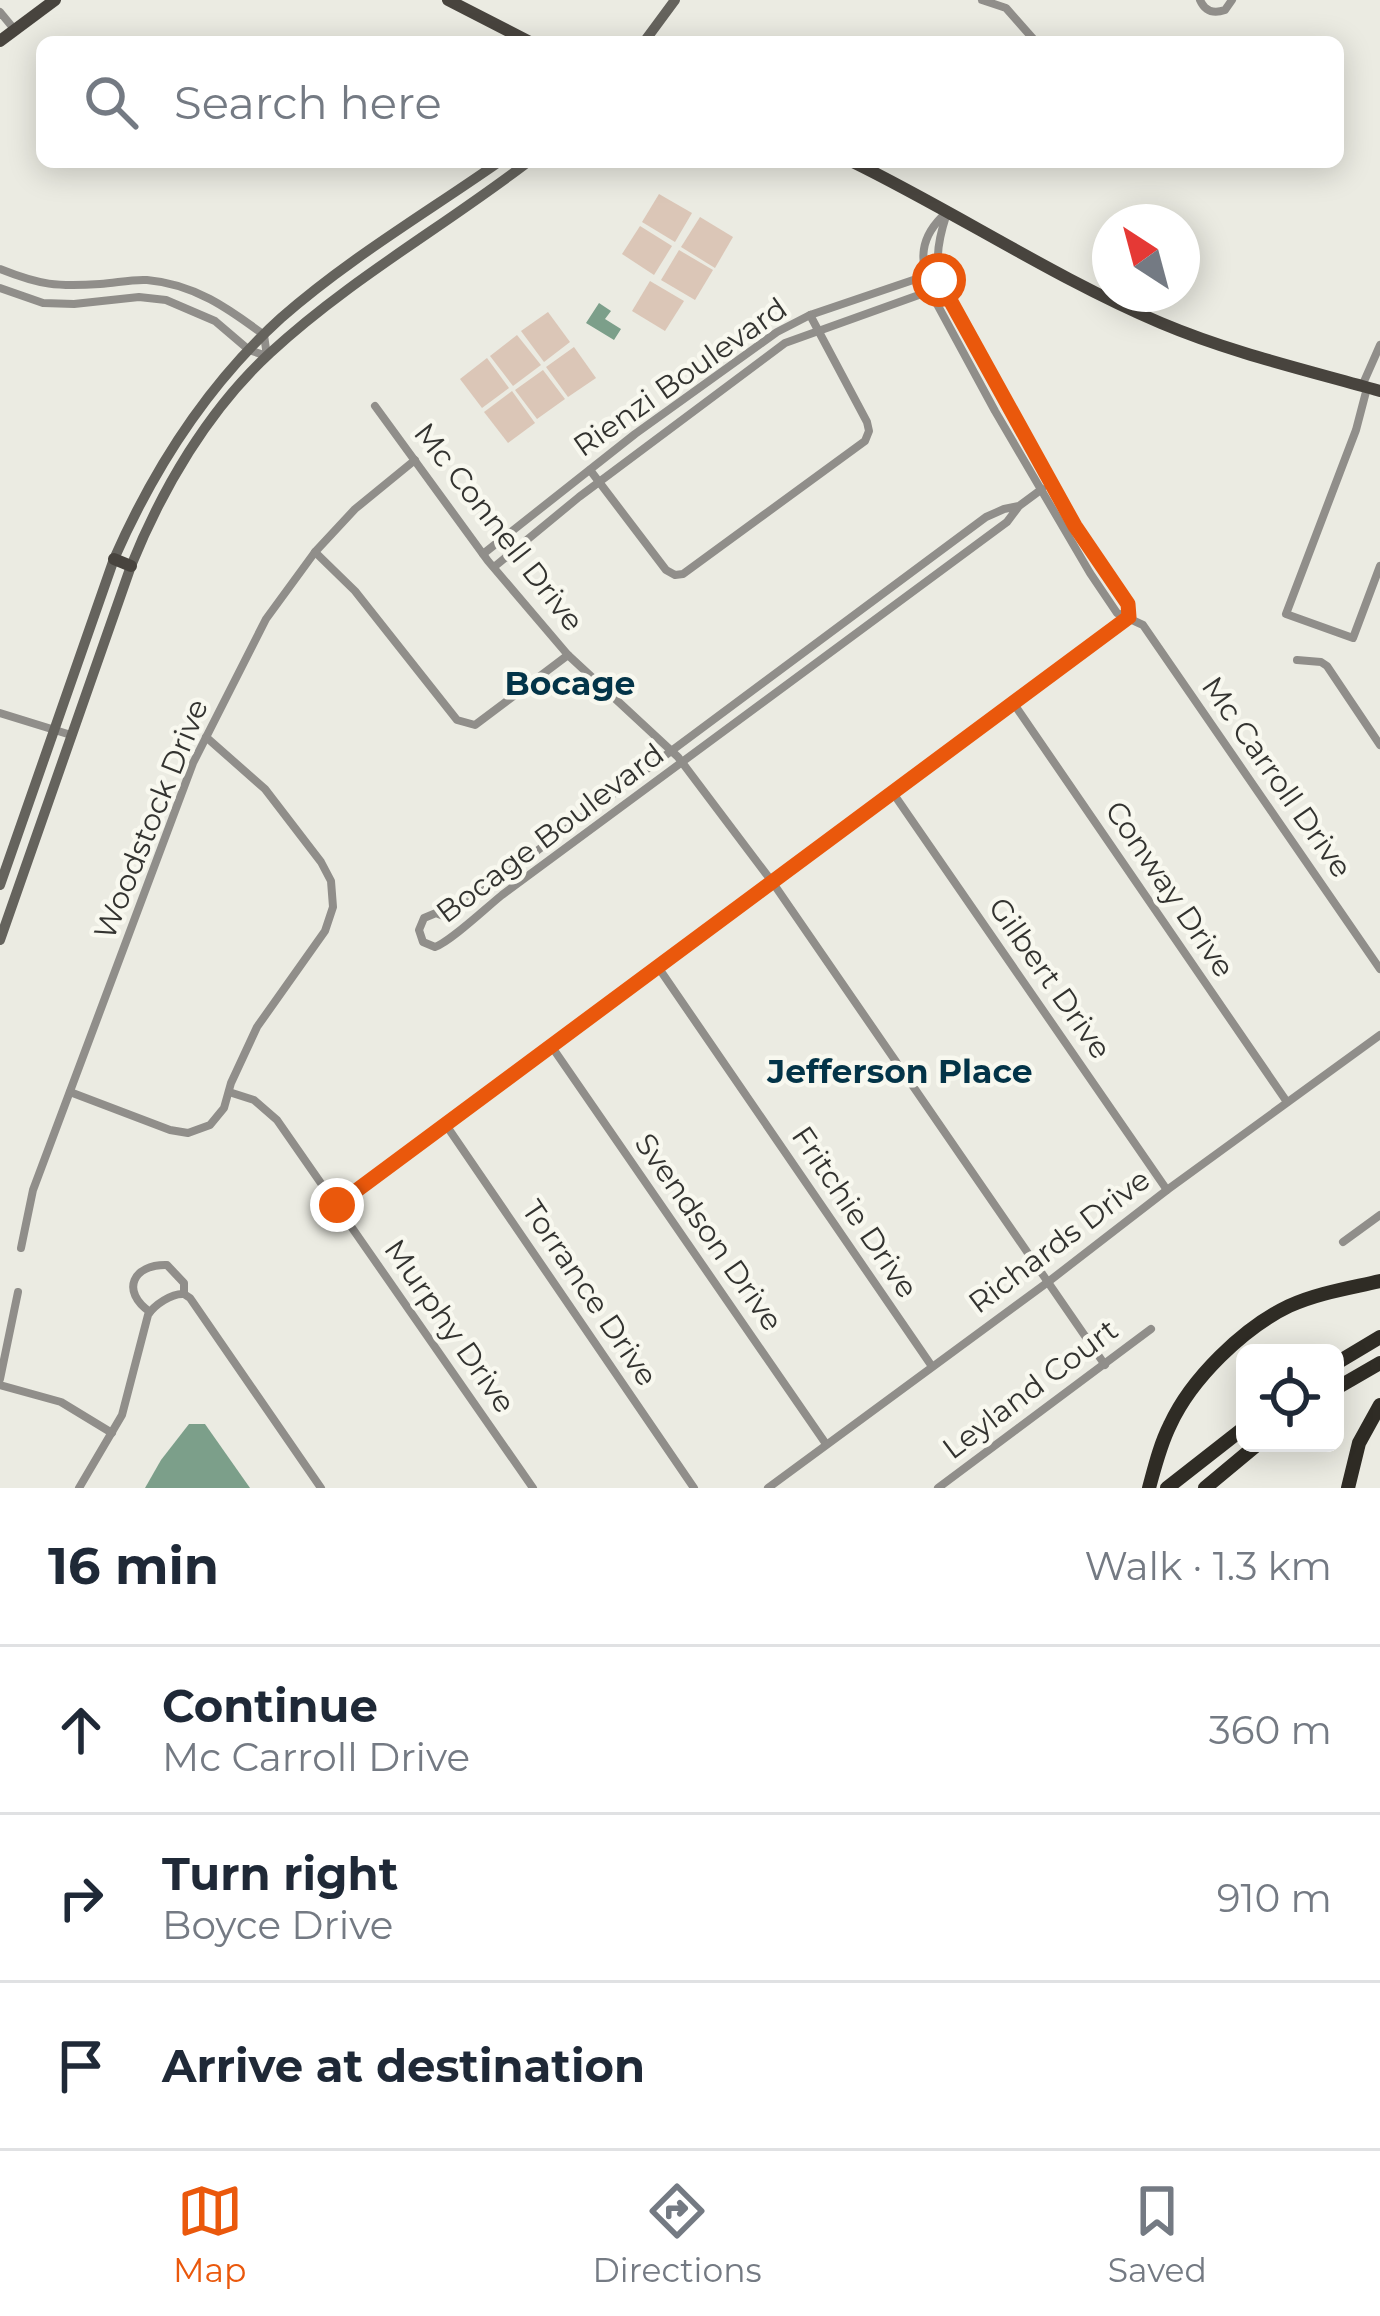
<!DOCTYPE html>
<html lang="en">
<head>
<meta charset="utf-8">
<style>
  body { margin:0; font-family:Montserrat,sans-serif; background:#f6f6f7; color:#1f2937 }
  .controls { position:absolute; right:36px; bottom:36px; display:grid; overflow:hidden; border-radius:18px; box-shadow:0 6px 30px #0003 }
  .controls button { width:108px; height:108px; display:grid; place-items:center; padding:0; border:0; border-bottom:3px solid #e0e1e3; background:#fff; color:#1f2937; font:60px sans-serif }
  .compass { position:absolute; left:1092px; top:204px; width:108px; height:108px; border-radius:50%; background:#fff; box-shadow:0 6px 30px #0003; rotate:324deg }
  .stop { position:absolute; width:36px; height:36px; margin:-27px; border:9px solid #ea580c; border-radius:50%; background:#fff }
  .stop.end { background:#ea580c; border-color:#fff; box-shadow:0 3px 12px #0008 }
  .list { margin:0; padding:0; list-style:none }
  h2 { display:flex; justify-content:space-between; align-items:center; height:156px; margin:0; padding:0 48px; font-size:51px }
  h2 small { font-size:39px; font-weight:400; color:#747a83 }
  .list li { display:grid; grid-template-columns:78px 1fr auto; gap:36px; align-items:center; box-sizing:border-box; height:168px; padding:0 48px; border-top:3px solid #e0e1e3 }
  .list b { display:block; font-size:45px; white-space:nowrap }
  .list p { margin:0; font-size:39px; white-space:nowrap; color:#747a83 }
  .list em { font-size:39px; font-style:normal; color:#747a83 }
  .icon { flex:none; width:66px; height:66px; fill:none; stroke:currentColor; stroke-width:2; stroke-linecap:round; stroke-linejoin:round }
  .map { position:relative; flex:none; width:1380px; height:1488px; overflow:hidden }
  .search { position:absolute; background:#fff; box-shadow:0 6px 30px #0003; left:36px; right:36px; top:36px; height:132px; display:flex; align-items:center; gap:30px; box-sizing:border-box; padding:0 42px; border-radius:18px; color:#747a83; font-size:45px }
  .sheet { height:660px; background:#fff }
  nav { display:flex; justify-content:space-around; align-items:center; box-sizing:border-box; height:168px; border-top:3px solid #e0e1e3; background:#fff; font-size:33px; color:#747a83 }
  nav a { display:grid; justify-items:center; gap:6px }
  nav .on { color:#ea580c }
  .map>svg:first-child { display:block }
  .green { fill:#dbc6b7 }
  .water { fill:#7c9f8a }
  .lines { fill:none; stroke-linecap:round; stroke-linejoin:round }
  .street { stroke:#908e8a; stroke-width:8 }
  .secondary { stroke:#65635d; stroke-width:10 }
  .primary { stroke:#48443e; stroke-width:12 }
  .highway { stroke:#2f2c25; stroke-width:14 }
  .route { stroke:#ea580c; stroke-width:15 }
  .labels { text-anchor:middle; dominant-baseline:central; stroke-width:9; stroke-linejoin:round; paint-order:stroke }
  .street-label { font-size:30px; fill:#333330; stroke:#f8f8ef }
  .neighbourhood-label { font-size:33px; font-weight:bold; fill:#033448; stroke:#f8f8ef }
</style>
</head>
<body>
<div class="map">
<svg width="1380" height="1488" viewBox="0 0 1380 1488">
  <rect width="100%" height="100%" fill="#ebebe2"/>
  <g class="green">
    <polygon points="659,194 692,213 675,242 642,222"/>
    <polygon points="700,217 733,237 715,268 681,247"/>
    <polygon points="640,226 672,246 654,275 622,254"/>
    <polygon points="679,250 713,270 695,300 661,280"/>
    <polygon points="650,281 684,301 665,331 632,311"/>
    <polygon points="548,312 570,342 544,362 521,331"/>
    <polygon points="517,335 541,365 513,386 490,356"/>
    <polygon points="574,347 596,378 568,397 546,367"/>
    <polygon points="487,358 509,388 482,408 460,379"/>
    <polygon points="543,370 565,399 537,419 515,390"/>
    <polygon points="512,391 535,423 508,443 484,412"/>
  </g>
  <g class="water">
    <polygon points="599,303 611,311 605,319 621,329 614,340 586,323"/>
    <polygon points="189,1424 205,1424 250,1488 145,1488 161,1460"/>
  </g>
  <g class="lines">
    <g class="street">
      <polyline points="982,0 1006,8 1036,42"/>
      <path d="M1200,0C1205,11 1213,14 1225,10L1232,0"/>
      <polyline points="0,12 14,29"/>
      <path d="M946,213C919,237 919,260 931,293L995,411L1090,573L1117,613L1143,625L1380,969"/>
      <path d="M946,216C936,247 934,268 947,299L1075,526L1128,603L1129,617"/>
      <path d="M0,269C40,285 57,287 100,284C116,283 132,279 147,280C194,284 228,308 264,335L267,356L249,350L215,321L166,300L139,297L74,304L43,303L0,288"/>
      <polyline points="1362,386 1380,345"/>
      <polyline points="1367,388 1356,430 1286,614 1353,638 1380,566"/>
      <polyline points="375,406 488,561 568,655 678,757 773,883 1105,1365"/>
      <polyline points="590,470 666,570 675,575 683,574 865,441 869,431 867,422 810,315"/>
      <path d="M1019,506L1004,509L986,517L452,914L446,917L436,913L424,918L419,930L423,942L435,947C450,942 487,907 502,895L1007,522L1019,506L1042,489"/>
      <polyline points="315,552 355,591 457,720 475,725 568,655"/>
      <polyline points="483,554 635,434 777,332 810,315 925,276"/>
      <polyline points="494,567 579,497 785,343 930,291"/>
      <polyline points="1297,660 1321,662 1327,666 1380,745"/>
      <polyline points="1014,704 1287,1102"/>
      <polyline points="0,713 71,735"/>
      <polyline points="893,793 1167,1190"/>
      <polyline points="658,967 931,1365"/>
      <polyline points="552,1047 826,1444"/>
      <polyline points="70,1092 170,1130 188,1133 210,1125 224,1108 231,1083 257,1027 325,931 333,907 331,881 321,862 265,789 206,737"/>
      <polyline points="229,1092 254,1100 277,1120 533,1488"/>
      <polyline points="446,1125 694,1488"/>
      <polyline points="337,1205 1129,617"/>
      <polyline points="1343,1242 1380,1215"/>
      <polyline points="21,1248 33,1190 193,763 266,619 315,552 355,509 415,460"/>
      <polyline points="184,1294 190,1298 321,1488"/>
      <path d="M150,1312C120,1291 133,1264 167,1265L184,1283V1294"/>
      <polyline points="0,1379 18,1292"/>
      <polyline points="0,1385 61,1402 112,1433"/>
      <path d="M79,1488L122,1415L148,1315C154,1305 172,1293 184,1294"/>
      <polyline points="768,1488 1048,1282 1167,1190 1380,1035"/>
      <polyline points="938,1488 1151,1329"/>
    </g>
    <g class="secondary">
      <polyline points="644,42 675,0"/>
      <path d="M0,885L114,559C154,468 207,385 281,318C348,259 426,213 499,162"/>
      <path d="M0,940L131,566C162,489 208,410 270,353C349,280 443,227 528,162"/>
    </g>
    <g class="primary">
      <polyline points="448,0 530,42"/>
      <polyline points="0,41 55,0"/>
      <path d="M853,162C957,213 1055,278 1161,323C1232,353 1306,370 1380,391"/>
      <polyline points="114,559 131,566"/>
    </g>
    <g class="highway">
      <polyline points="1335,1364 1380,1337"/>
      <polyline points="1335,1389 1380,1363"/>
      <path d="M1149,1488C1155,1466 1160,1445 1170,1425C1191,1379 1243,1328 1289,1306C1317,1293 1350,1288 1380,1281"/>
      <polyline points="1167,1488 1245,1427"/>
      <polyline points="1205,1488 1259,1443"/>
      <polyline points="1348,1488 1359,1443 1380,1405"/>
    </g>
  </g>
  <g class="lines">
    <polyline class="route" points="337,1205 1129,617 1128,604 1075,526 939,280"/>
  </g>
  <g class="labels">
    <g class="street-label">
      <text transform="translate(680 377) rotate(-35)">Rienzi Boulevard</text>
      <text transform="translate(499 527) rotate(52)">Mc Connell Drive</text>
      <text transform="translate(1277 777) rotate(55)">Mc Carroll Drive</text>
      <text transform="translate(151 819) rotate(-68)">Woodstock Drive</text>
      <text transform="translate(550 833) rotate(-37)">Bocage Boulevard</text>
      <text transform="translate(1170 889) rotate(56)">Conway Drive</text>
      <text transform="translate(1050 978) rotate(55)">Gilbert Drive</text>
      <text transform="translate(855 1212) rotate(56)">Fritchie Drive</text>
      <text transform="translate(709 1232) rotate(55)">Svendson Drive</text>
      <text transform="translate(1059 1241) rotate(-37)">Richards Drive</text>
      <text transform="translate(590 1293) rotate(56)">Torrance Drive</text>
      <text transform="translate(450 1326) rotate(55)">Murphy Drive</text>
      <text transform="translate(1030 1389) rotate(-37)">Leyland Court</text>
    </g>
    <g class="neighbourhood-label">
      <text x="570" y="683">Bocage</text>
      <text x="900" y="1071">Jefferson Place</text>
    </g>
  </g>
</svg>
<div class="controls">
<button><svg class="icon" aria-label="locate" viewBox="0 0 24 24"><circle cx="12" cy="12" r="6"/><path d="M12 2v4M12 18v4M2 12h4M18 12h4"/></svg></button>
</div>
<svg class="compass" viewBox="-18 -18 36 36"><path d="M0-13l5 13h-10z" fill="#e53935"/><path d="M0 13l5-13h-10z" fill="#747a83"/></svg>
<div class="stop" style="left:939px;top:280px"></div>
<div class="stop end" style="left:337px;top:1205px"></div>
<div class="search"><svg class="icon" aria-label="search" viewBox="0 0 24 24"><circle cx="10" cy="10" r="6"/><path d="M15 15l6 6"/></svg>Search here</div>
</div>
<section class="sheet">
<h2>16 min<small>Walk · 1.3 km</small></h2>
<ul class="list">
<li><svg class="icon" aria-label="ahead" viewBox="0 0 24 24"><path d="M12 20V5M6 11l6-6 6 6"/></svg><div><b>Continue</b><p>Mc Carroll Drive</p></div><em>360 m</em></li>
<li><svg class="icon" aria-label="right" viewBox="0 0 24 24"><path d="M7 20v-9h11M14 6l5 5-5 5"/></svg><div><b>Turn right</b><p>Boyce Drive</p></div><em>910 m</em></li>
<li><svg class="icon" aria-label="arrive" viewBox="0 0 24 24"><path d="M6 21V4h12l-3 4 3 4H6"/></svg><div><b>Arrive at destination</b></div></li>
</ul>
</section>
<nav>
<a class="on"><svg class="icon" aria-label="map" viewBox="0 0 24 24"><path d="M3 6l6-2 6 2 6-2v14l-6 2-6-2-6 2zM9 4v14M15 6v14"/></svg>Map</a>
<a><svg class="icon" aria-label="directions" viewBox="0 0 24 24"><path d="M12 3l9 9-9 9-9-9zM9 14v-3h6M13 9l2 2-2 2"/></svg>Directions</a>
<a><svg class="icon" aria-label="saved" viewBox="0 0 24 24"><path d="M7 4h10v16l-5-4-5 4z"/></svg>Saved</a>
</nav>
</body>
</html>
